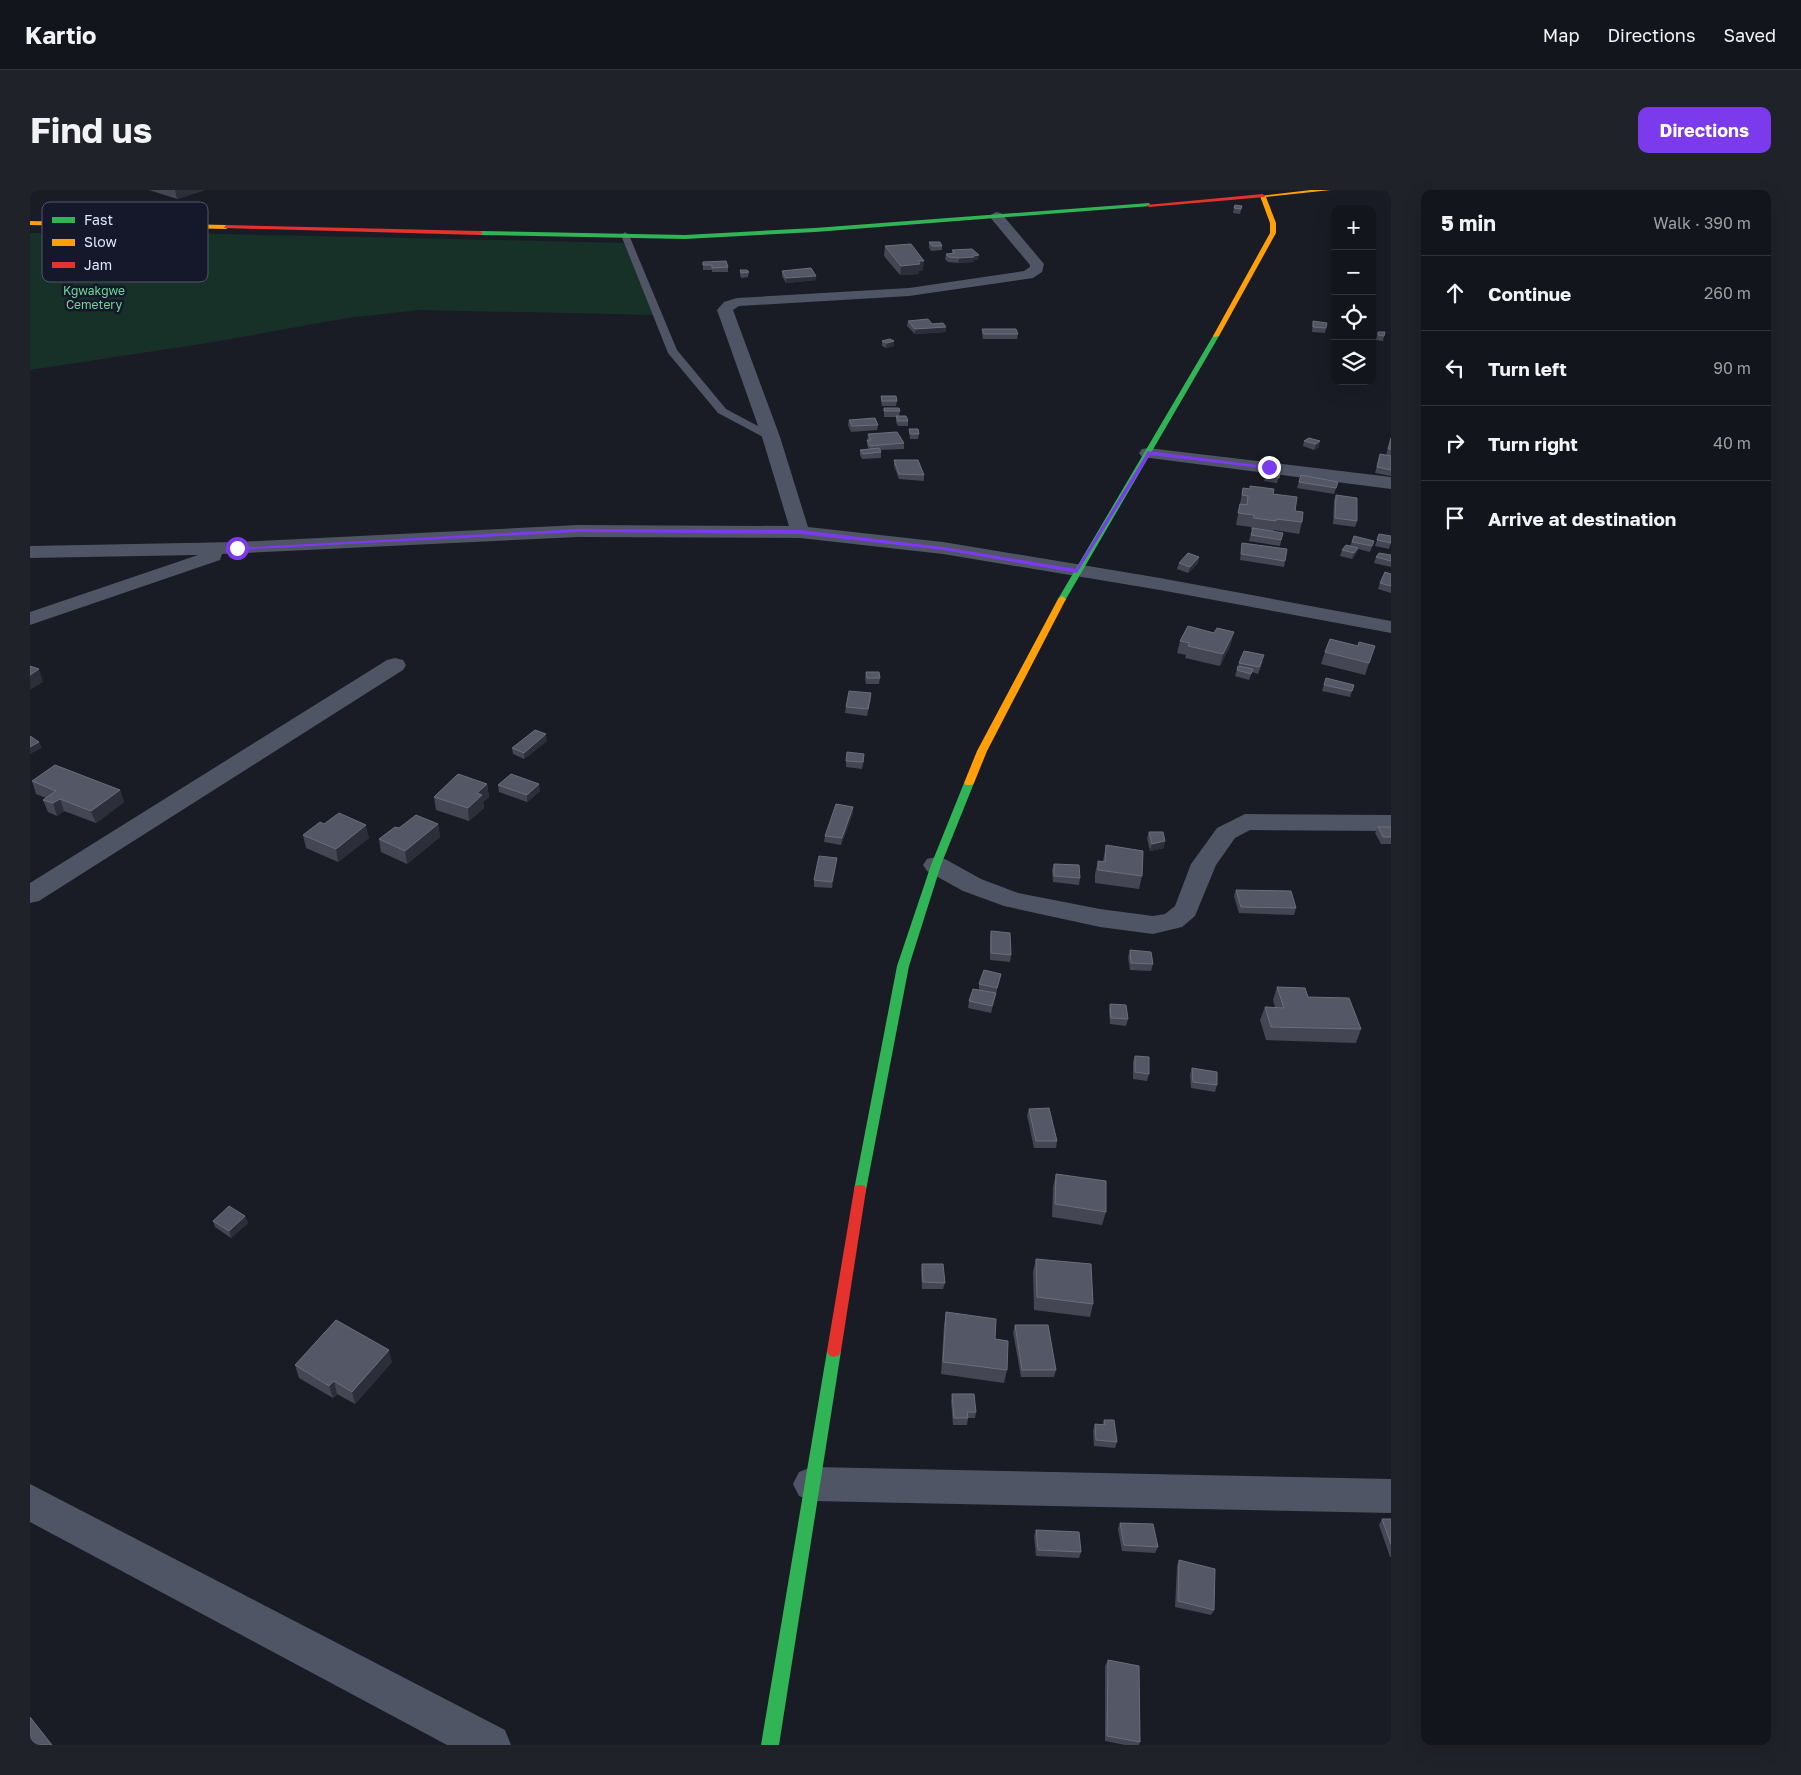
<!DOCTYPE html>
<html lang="en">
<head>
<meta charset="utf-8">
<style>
  body { margin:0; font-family:"Golos Text",sans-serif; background:#202229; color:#f1f3f6 }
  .controls { position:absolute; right:15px; top:15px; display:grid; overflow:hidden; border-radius:10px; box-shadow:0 5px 20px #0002 }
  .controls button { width:45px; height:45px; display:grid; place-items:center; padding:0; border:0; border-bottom:1px solid #32343b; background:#13151c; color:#f1f3f6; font:25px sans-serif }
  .stop { position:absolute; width:15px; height:15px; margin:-11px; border:4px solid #7c3aed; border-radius:50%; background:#fff }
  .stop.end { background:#7c3aed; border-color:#fff; box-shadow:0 1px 5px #0008 }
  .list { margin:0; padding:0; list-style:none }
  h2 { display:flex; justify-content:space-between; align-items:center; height:65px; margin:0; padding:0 20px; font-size:21px }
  h2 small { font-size:16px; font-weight:400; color:#9d9fa3 }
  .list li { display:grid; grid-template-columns:32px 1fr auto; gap:15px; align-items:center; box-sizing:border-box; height:75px; padding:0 20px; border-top:1px solid #32343b }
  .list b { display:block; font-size:19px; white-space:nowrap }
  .list em { font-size:16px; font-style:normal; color:#9d9fa3 }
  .icon { flex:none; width:28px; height:28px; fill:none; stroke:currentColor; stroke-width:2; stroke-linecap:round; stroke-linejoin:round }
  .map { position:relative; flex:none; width:1361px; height:1555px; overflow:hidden; border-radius:10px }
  header { display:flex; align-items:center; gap:30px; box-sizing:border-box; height:70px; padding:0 25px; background:#13151c; border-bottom:1px solid #32343b }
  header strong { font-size:24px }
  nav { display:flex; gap:28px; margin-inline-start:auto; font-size:18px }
  .intro { display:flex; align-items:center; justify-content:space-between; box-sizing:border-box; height:120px; padding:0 30px }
  h1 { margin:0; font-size:35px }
  .button { padding:12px 22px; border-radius:10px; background:#7c3aed; color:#fff; font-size:18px; font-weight:700 }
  main { display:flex; gap:30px; padding:0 30px }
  aside { flex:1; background:#13151c; border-radius:10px; box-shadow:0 5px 20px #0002 }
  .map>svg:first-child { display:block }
  .green { fill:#173028 }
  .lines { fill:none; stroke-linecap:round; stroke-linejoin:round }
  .lane { fill:#4f5564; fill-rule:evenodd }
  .street { fill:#4f5564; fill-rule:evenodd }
  .fast { fill:#30b455; fill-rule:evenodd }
  .slow { fill:#ff9f0a; fill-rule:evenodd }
  .jam { fill:#e5322d; fill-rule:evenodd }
  .wall { fill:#444653 }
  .shaded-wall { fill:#2c2e39 }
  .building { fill:#545765; stroke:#6a6e7d }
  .route { fill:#7c3aed }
  .labels { text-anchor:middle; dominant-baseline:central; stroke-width:5; stroke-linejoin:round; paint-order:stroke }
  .far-park-label { font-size:12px; fill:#70d798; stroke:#14182a }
  .key { fill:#14182a; stroke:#515669; stroke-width:1 }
  .key-label { font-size:14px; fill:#dfe6fc }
</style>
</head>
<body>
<header>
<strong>Kartio</strong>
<nav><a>Map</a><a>Directions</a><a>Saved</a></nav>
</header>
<div class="intro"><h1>Find us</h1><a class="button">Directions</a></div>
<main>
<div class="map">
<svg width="1361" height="1555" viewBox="0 0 1361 1555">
  <rect width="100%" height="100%" fill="#191c25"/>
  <polygon class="green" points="0,43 148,43 599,53 627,125 389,120 318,128 184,152 0,180"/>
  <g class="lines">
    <polygon class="lane" points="595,42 599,45 647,160 696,219 745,245 745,249 737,249 688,223 638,163 591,45"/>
    <g class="street">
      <polygon points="966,22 971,23 1014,74 1012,82 1003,88 879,106 709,116 703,120 750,247 778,337 913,352 1130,388 1361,431 1361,443 1130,400 913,364 770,348 548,347 192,364 190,370 0,435 0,422 168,365 0,368 0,356 207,352 548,335 759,336 732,247 687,120 694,112 707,108 879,98 994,81 1000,77 1000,75 959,26"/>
      <polygon points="1118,258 1361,287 1361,299 1112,267 1109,263 1112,259"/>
      <polygon points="365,468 373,470 376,475 373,480 9,711 0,713 0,693 357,470"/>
      <polygon points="1215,624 1361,625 1361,641 1220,640 1205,648 1186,675 1165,726 1152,737 1123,744 1070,737 974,716 933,701 897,681 893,675 897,669 906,667 915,669 951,689 988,703 1070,719 1123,726 1135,724 1145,716 1161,674 1187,638"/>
      <polygon points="782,1277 1361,1289 1361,1323 782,1311 769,1306 763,1294 769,1282"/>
      <polygon points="0,1294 475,1540 481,1555 417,1555 0,1332"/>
    </g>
    <g class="fast">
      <polygon points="1119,13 1121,16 785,42 655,49 450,45 447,43 450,41 655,45 785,38"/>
      <polygon points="1186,144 1189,146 1036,409 1035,411 1029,411 1028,409 1183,146"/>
      <polygon points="939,590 944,593 911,675 879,776 836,1000 835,1004 830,1005 825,1004 824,1000 867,776 901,675 934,593"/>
      <polygon points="804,1155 809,1157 811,1161 749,1555 731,1555 797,1161 799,1157"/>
    </g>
    <g class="slow">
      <polygon points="1281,0 1301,0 1236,7 1246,33 1246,43 1189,146 1184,147 1183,146 1240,43 1240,33 1230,6"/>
      <polygon points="0,31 196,35 199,37 196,39 0,35"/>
      <polygon points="1032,406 1036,409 957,561 944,593 942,595 936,595 934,593 947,561 1028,409"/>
    </g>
    <g class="jam">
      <polygon points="1233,4 1235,7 1119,17 1116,15"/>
      <polygon points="196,35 450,41 453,43 450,45 194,38"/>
      <polygon points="830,995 835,996 836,1000 811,1161 809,1165 804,1167 799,1165 797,1161 824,1000 825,996"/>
    </g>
  </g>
  <g class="wall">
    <polygon points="119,0 175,0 147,9"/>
    <polygon points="1212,16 1210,24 1203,23 1204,18"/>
    <polygon points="899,52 912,56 912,60 901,61 899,57"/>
    <polygon points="855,56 893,80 889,81 889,84 870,85 854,66"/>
    <polygon points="922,60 948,70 944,70 944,72 928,73 918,72 915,69 916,64 922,63"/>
    <polygon points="673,72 698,77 698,82 682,82 682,80 673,80"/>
    <polygon points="710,80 719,82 718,87 711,88 710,85"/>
    <polygon points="752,81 786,90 756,93 752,86"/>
    <polygon points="878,131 902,134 916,137 916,142 885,144 877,136"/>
    <polygon points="1283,131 1296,138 1295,143 1282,142"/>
    <polygon points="952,139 988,144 987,149 953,149 952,144"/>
    <polygon points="1348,142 1354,146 1353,151 1346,150"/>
    <polygon points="852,151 864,151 864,156 856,158 852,156"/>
    <polygon points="851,206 867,211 866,216 852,216 851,211"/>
    <polygon points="854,218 870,221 869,226 878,231 878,236 868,236 866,232 866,227 854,227"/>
    <polygon points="819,230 848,235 847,240 821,242 818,235"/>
    <polygon points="879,239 889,244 888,249 880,249"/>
    <polygon points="838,244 874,253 874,259 850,260 851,262 851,268 832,269 830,265 830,260 839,259 837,255"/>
    <polygon points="1279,248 1289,257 1284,260 1273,256 1274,251"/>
    <polygon points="1361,248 1361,286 1345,283 1350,264 1356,265"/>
    <polygon points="864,270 894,285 894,291 869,289 864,276"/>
    <polygon points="1237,281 1250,283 1247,293 1234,291"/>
    <polygon points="1271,285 1308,292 1304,304 1267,298"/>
    <polygon points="1213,298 1243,304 1265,321 1272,332 1269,344 1244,340 1243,342 1253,343 1250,356 1219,351 1222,340 1221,340 1221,337 1206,335"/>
    <polygon points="1306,305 1327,331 1325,337 1303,334 1304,310"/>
    <polygon points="1349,344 1361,352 1359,359 1345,356"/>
    <polygon points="1324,346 1342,356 1340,362 1328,359 1326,364 1322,369 1310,366 1312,360 1320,356"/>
    <polygon points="1212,353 1255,371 1254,377 1210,370"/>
    <polygon points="1361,365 1361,377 1344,373 1346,367"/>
    <polygon points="1169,367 1168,373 1158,383 1147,379 1149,373"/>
    <polygon points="1361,384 1361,403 1348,399 1350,393"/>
    <polygon points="1150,451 1201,454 1190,476 1155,468 1156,465 1147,463"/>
    <polygon points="1345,456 1335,485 1291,474 1295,462"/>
    <polygon points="1233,471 1228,484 1222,482 1219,490 1205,486 1209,473"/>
    <polygon points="836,482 850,488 849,494 836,494 835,488"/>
    <polygon points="1296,488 1324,495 1320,507 1292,501"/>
    <polygon points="841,509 837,526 815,523 816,517"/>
    <polygon points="517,551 494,569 483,564 482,558"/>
    <polygon points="834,570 832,579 816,577 816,571"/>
    <polygon points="2,591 90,600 94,612 66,633 34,621 27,626 18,622 13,610 16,608 6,604"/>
    <polygon points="457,594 459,607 453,612 454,618 439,631 406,620 404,607"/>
    <polygon points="468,595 510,601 497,612 469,602"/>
    <polygon points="823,623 811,655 794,652 795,646"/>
    <polygon points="294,634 339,648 308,672 276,658 273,645"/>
    <polygon points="408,634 410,647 377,674 351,662 349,649 369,638"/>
    <polygon points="1348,637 1361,637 1361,654 1351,654 1345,643"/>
    <polygon points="1119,642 1134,658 1120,661 1117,648"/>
    <polygon points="1076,655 1112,686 1109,699 1065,693 1065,684 1068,671 1073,671"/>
    <polygon points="1024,674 1050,688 1049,695 1023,692 1022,680"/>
    <polygon points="806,675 802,698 784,697 784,690"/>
    <polygon points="1206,700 1266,718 1264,725 1209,723 1204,706"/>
    <polygon points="961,741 981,765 980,772 960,770 960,748"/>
    <polygon points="1100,760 1123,774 1121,781 1100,780 1098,767"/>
    <polygon points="971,784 961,823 938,818 939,811 949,800 949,794"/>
    <polygon points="1247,797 1331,839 1326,853 1236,850 1230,830 1235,817 1245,817 1243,810"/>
    <polygon points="1080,814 1098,829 1096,836 1080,834 1079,820"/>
    <polygon points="1105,866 1119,884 1117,891 1103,889 1103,872"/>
    <polygon points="1162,878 1187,895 1185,902 1161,898 1160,885"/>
    <polygon points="999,919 1027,951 1026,958 1004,958 997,925"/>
    <polygon points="1026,984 1076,1022 1072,1035 1022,1027 1023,997"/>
    <polygon points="215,1026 218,1033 201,1048 185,1037 183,1031"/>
    <polygon points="1006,1069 1063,1114 1060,1127 1004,1120 1003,1082"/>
    <polygon points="892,1074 915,1093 913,1099 892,1099 891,1080"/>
    <polygon points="916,1122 977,1180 974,1193 911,1184 914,1135"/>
    <polygon points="985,1135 1026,1180 1024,1187 991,1187 983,1142"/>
    <polygon points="362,1172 325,1214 307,1204 303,1208 269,1188 265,1175"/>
    <polygon points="922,1204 946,1222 945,1228 938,1228 937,1235 923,1235 921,1211"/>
    <polygon points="1074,1230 1087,1252 1085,1258 1064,1256 1063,1241 1065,1234 1072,1235"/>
    <polygon points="1352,1329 1361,1329 1361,1367 1360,1367 1349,1335"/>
    <polygon points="1090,1333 1128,1357 1125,1363 1092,1361 1088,1339"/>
    <polygon points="1006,1340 1051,1362 1049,1368 1006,1366 1004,1346"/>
    <polygon points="1149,1370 1184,1420 1181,1425 1145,1417 1147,1376"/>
    <polygon points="1078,1470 1110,1552 1109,1555 1095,1555 1075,1551 1075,1476"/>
  </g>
  <g class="shaded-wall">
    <polygon points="145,0 175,0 147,9"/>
    <polygon points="949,65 948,70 944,70 944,72 928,73 929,68"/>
    <polygon points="888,71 894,71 893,80 889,81 889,84 870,85 871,76"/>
    <polygon points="786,86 786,90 756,93 756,88"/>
    <polygon points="916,137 916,142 885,144 885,139"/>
    <polygon points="864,151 864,156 856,158 857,153"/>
    <polygon points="1290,251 1289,257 1284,260 1286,254"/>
    <polygon points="1328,358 1326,364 1322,369 1324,363"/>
    <polygon points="1169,367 1168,373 1158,383 1160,377"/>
    <polygon points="1204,442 1201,454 1190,476 1193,464"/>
    <polygon points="9,479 13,492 0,500 0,485"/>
    <polygon points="841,503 841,509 837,526 838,519"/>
    <polygon points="516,544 517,551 494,569 494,563"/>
    <polygon points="9,552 12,558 0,564 0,557"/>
    <polygon points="457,594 459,607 453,612 454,618 439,631 438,618 447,603"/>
    <polygon points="509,594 510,601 497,612 497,605"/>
    <polygon points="90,600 94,612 66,633 61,621"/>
    <polygon points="30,609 34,621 27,626 23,613"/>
    <polygon points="823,617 823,623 811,655 812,648"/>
    <polygon points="408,634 410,647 377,674 375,661"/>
    <polygon points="336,635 339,648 308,672 306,659"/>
    <polygon points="1135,651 1134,658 1120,661 1122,654"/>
    <polygon points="807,668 806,675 802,698 802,692"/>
    <polygon points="215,1026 218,1033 201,1048 199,1041"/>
    <polygon points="359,1160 362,1172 325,1214 322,1202"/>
    <polygon points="304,1191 307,1204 303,1208 299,1196"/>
  </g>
  <g class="building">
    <polygon points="1205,15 1212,16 1211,19 1204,18"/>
    <polygon points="899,52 910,52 912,56 902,56"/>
    <polygon points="881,54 894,71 888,71 890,74 871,76 855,56"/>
    <polygon points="942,59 949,65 943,66 944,67 929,68 919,67 916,64 925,63 922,60"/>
    <polygon points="696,71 698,77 682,78 682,75 673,75 673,72"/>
    <polygon points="781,78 786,86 756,88 752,81"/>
    <polygon points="710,80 717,80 719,82 711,83"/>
    <polygon points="898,129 902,134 913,133 916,137 885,139 878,131"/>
    <polygon points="1283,131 1297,133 1296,138 1283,137"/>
    <polygon points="952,139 986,139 988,144 954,144"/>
    <polygon points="1348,142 1355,142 1354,146 1348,145"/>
    <polygon points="860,149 864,151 857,153 852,151"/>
    <polygon points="851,206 866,206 867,211 852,211"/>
    <polygon points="854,218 869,218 870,221 854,221"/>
    <polygon points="866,226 876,226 878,231 868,231"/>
    <polygon points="845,228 848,235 822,236 819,230"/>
    <polygon points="879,239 888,239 889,244 880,244"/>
    <polygon points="867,242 874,253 840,256 837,250 841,250 838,244"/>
    <polygon points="1279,248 1290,251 1286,254 1274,251"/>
    <polygon points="1361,248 1361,259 1358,259"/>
    <polygon points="849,258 851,262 833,264 830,260"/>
    <polygon points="1350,264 1361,266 1361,280 1347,277"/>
    <polygon points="864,270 888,270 894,285 869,284"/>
    <polygon points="1237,281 1250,283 1249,288 1236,285"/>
    <polygon points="1271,285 1308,292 1306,298 1269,292"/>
    <polygon points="1220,296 1244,299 1243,304 1267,307 1265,321 1273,322 1272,332 1246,329 1246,331 1224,328 1224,325 1208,323 1210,314 1217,315 1218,306 1212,305 1213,298 1220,299"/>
    <polygon points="1306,305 1327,308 1327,331 1305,328"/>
    <polygon points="1223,338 1253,343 1251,350 1221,345"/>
    <polygon points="1349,344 1361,346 1361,353 1347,350"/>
    <polygon points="1324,346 1344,351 1342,356 1322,352"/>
    <polygon points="1212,353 1257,359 1255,371 1211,364"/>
    <polygon points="1316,355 1328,358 1324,363 1312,360"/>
    <polygon points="1158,363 1169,367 1160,377 1149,373"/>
    <polygon points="1349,363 1361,365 1361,371 1346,367"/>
    <polygon points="1355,382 1361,384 1361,396 1350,393"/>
    <polygon points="1158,436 1184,443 1187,438 1204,442 1193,464 1158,456 1160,453 1150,451"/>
    <polygon points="1300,449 1328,456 1329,452 1345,456 1339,473 1295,462"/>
    <polygon points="1214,461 1234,465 1229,477 1209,473"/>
    <polygon points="0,476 9,479 0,485"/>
    <polygon points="1208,476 1223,479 1221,484 1207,480"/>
    <polygon points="836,482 849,482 850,488 837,488"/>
    <polygon points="1296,488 1324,495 1322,501 1294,495"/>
    <polygon points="819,501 841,503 838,519 816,517"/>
    <polygon points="505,540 516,544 494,563 482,558"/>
    <polygon points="0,546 9,552 0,557"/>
    <polygon points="817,562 834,564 833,572 816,571"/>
    <polygon points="25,575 90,600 61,621 30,609 23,613 13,610 26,601 2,591"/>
    <polygon points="428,584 457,594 447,603 452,605 438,618 404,607"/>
    <polygon points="481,584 509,594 497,605 468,595"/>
    <polygon points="806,614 823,617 812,648 795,646"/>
    <polygon points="309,623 336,635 306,659 273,645 290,632 294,634"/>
    <polygon points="386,625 408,634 375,661 349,649 365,637 369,638"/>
    <polygon points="1348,637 1361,637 1361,647 1353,647"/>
    <polygon points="1119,642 1133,642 1135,651 1122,654"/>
    <polygon points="1076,655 1113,661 1112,686 1068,680 1068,671 1075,672"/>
    <polygon points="789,666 807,668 802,692 784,690"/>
    <polygon points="1024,674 1049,675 1050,688 1024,686"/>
    <polygon points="1206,700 1261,701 1266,718 1211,717"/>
    <polygon points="961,741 980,743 981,765 961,763"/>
    <polygon points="1100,760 1121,762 1123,774 1101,773"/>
    <polygon points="954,780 971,784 967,798 949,794"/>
    <polygon points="1247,797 1275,798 1278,807 1319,808 1331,839 1241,837 1235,817 1254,818"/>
    <polygon points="943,799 966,803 962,816 939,811"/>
    <polygon points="1080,814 1096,815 1098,829 1081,828"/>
    <polygon points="1105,866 1119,867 1119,884 1105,882"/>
    <polygon points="1162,878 1187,882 1187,895 1163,892"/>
    <polygon points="1019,918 1027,951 1006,951 999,919"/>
    <polygon points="1026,984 1076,991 1076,1022 1025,1014"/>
    <polygon points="199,1016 215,1026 199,1041 183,1031"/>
    <polygon points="1006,1069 1061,1074 1063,1114 1007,1107"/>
    <polygon points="892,1074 913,1074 915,1093 893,1092"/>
    <polygon points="916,1122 966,1129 965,1149 978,1151 977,1180 913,1172"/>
    <polygon points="306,1130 359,1160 322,1202 304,1191 299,1196 265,1175"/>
    <polygon points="985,1135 1018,1135 1026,1180 992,1180"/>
    <polygon points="922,1204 944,1204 946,1222 937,1222 938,1228 924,1228"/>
    <polygon points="1074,1230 1084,1230 1087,1252 1066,1250 1065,1234 1075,1235"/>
    <polygon points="1352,1329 1361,1329 1361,1354"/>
    <polygon points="1090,1333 1123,1334 1128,1357 1094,1355"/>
    <polygon points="1006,1340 1049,1342 1051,1362 1008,1360"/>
    <polygon points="1149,1370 1185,1379 1184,1420 1148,1411"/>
    <polygon points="1078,1470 1109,1476 1110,1552 1077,1546"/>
    <polygon points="0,1527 22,1555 0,1555"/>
  </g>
  <polygon class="route" points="1118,261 1242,277 1239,279 1120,265 1047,383 913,360 770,344 548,342 207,360 204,358 548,339 770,340 913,357 1046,379"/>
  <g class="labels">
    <g class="far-park-label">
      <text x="64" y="100">Kgwakgwe<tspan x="64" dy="14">Cemetery</tspan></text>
    </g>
  </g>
  <rect x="12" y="12" width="166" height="80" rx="8" class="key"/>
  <rect x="22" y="27" width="23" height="6" fill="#30b455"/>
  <rect x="22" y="49" width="23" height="7" fill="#ff9f0a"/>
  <rect x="22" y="72" width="23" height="6" fill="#e5322d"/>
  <g class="key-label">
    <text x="54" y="35">Fast</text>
    <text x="54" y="57">Slow</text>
    <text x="54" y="80">Jam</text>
  </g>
</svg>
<div class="controls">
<button>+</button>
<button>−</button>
<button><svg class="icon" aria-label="locate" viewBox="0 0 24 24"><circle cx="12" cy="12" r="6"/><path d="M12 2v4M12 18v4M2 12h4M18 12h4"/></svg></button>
<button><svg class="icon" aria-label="layers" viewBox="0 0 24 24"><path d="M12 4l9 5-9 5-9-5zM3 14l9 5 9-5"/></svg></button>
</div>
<div class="stop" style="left:207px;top:358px"></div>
<div class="stop end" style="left:1239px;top:277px"></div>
</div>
<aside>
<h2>5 min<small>Walk · 390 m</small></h2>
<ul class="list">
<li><svg class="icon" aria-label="ahead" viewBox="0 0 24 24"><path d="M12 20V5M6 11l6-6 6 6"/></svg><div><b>Continue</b></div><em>260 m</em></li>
<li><svg class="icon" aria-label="left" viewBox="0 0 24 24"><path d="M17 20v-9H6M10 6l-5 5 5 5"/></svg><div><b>Turn left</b></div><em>90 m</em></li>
<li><svg class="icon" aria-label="right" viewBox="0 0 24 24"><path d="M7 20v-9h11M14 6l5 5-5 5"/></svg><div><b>Turn right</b></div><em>40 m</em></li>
<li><svg class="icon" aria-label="arrive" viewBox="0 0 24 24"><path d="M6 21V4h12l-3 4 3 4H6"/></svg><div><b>Arrive at destination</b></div></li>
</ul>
</aside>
</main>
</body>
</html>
